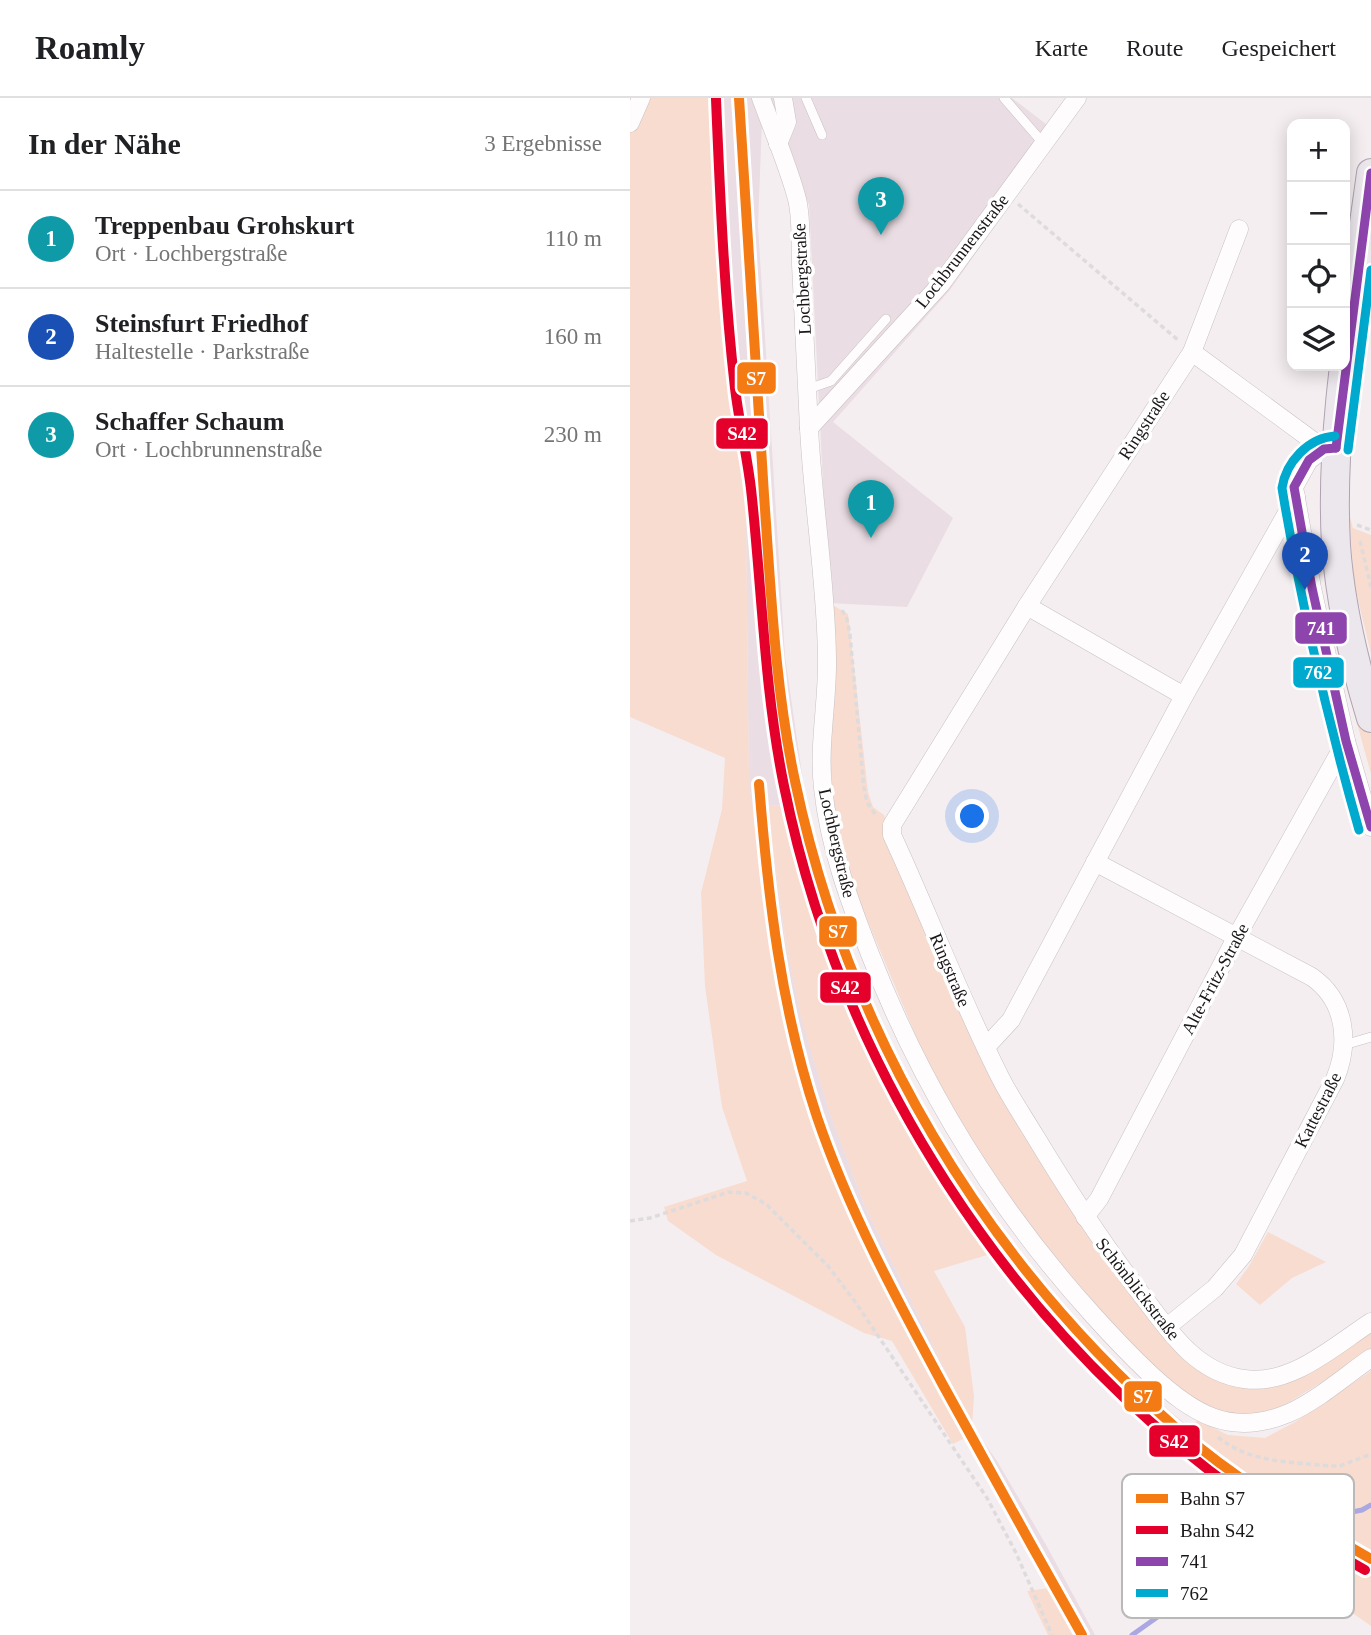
<!DOCTYPE html>
<html lang="de">
<head>
<meta charset="utf-8">
<style>
  body { margin:0; font-family:"Times New Roman",serif; background:#f6f6f6; color:#202124 }
  .controls { position:absolute; right:21px; top:21px; display:grid; overflow:hidden; border-radius:14px; box-shadow:0 4px 18px #0003 }
  .controls button { width:63px; height:63px; display:grid; place-items:center; padding:0; border:0; border-bottom:2px solid #e0e0e0; background:#fff; color:#202124; font:35px sans-serif }
  .you { position:absolute; left:343px; top:719px; width:24px; height:24px; margin:-18px; border:5px solid #fff; border-radius:50%; background:#1a73e8; box-shadow:0 0 0 10px #1a73e833 }
  .badge { display:grid; place-items:center; width:46px; height:46px; border-radius:50%; background:#7c3aed; color:#fff; font-size:23px; font-weight:700 }
  .pin { position:absolute; translate:-50% -58px; filter:drop-shadow(0 2px 4px #0008) }
  .pin::after { content:''; position:absolute; top:37px; width:24px; height:21px; background:inherit; clip-path:polygon(0 0,100% 0,50% 100%) }
  .list { margin:0; padding:0; list-style:none }
  h2 { display:flex; justify-content:space-between; align-items:center; height:91px; margin:0; padding:0 28px; font-size:30px }
  h2 small { font-size:23px; font-weight:400; color:#757577 }
  .list li { display:grid; grid-template-columns:46px 1fr auto; gap:21px; align-items:center; box-sizing:border-box; height:98px; padding:0 28px; border-top:2px solid #e0e0e0 }
  .list b { display:block; font-size:26px; white-space:nowrap }
  .list p { margin:0; font-size:23px; white-space:nowrap; color:#757577 }
  .list em { font-size:23px; font-style:normal; color:#757577 }
  .icon { flex:none; width:38px; height:38px; fill:none; stroke:currentColor; stroke-width:2; stroke-linecap:round; stroke-linejoin:round }
  .map { position:relative; flex:none; width:741px; height:1537px; overflow:hidden }
  header { display:flex; align-items:center; gap:42px; box-sizing:border-box; height:98px; padding:0 35px; background:#fff; border-bottom:2px solid #e0e0e0 }
  header strong { font-size:33px }
  nav { display:flex; gap:38px; margin-inline-start:auto; font-size:24px }
  main { display:flex }
  aside { flex:1; background:#fff }
  .map>svg:first-child { display:block }
  .built { fill:#eadde3 }
  .green { fill:#f7dccf }
  .lines { fill:none; stroke-linecap:round; stroke-linejoin:round }
  .stream { stroke:#aaa7e2; stroke-width:5 }
  .lane-casing { stroke:#c7c1c4; stroke-width:10 }
  .street-casing { stroke:#c7c1c4; stroke-width:19 }
  .primary-casing { stroke:#afa3b0; stroke-width:30 }
  .path { stroke:#dedbdd; stroke-width:3.5; stroke-dasharray:5 3.5; stroke-linecap:butt }
  .lane { stroke:#fefcfd; stroke-width:9 }
  .street { stroke:#fefcfd; stroke-width:18 }
  .primary { stroke:#ece6ed; stroke-width:28 }
  .bus-1-casing { stroke:#fff; stroke-width:14 }
  .bus-2-casing { stroke:#fff; stroke-width:14 }
  .bus-1 { stroke:#8e44ad; stroke-width:9 }
  .bus-2 { stroke:#00a9ce; stroke-width:9 }
  .rail-1-casing { stroke:#fff; stroke-width:16 }
  .rail-2-casing { stroke:#fff; stroke-width:16 }
  .rail-1 { stroke:#f47a14; stroke-width:10 }
  .rail-2 { stroke:#e4002b; stroke-width:10 }
  .labels { text-anchor:middle; dominant-baseline:central; stroke-width:7; stroke-linejoin:round; paint-order:stroke }
  .street-label { font-size:18px; fill:#1a1618; stroke:#fff }
  .key { fill:#fff; stroke:#bab9ba; stroke-width:2 }
  .key-label { font-size:19px; fill:#1a1618 }
  .line-badge { stroke:#fff; stroke-width:2.5 }
  .badge-label { font-size:19px; text-anchor:middle; font-weight:bold; fill:#fff }
</style>
</head>
<body>
<header>
<strong>Roamly</strong>
<nav><a>Karte</a><a>Route</a><a>Gespeichert</a></nav>
</header>
<main>
<aside>
<h2>In der Nähe<small>3 Ergebnisse</small></h2>
<ul class="list">
<li><span class="badge" style="background:#0f9aa8">1</span><div><b>Treppenbau Grohskurt</b><p>Ort · Lochbergstraße</p></div><em>110 m</em></li>
<li><span class="badge" style="background:#1a4fb4">2</span><div><b>Steinsfurt Friedhof</b><p>Haltestelle · Parkstraße</p></div><em>160 m</em></li>
<li><span class="badge" style="background:#0f9aa8">3</span><div><b>Schaffer Schaum</b><p>Ort · Lochbrunnenstraße</p></div><em>230 m</em></li>
</ul>
</aside>
<div class="map">
<svg width="741" height="1537" viewBox="0 0 741 1537">
  <rect width="100%" height="100%" fill="#f5eef1"/>
  <polygon class="built" points="91,0 382,0 429,36 320,192 203,324 323,420 277,509 199,505 179,107 164,72 132,23 128,128 155,558 175,697 195,779 240,907 292,1012 348,1102 390,1160 438,1214 505,1284 595,1359 707,1434 741,1452 741,1470 684,1436 644,1417 598,1385 539,1337 495,1298 423,1225 367,1154 317,1076 236,922 214,864 166,708 137,707 156,846 171,919 199,1013 234,1106 342,1328 367,1363 415,1445 465,1537 445,1537 335,1340 218,1118 199,1070 149,902 119,686 116,416"/>
  <g class="green">
    <polygon points="0,0 91,0 116,416 119,685 149,902 199,1070 218,1118 335,1340 323,1346 262,1243 234,1235 86,1157 38,1123 34,1109 117,1083 92,1009 75,888 71,795 92,711 95,660 0,619"/>
    <polygon points="719,416 723,430 741,437 741,556 724,485"/>
    <polygon points="199,505 218,516 238,694 243,709 254,717 269,766 464,1141 592,1284 619,1290 646,1287 741,1232 741,1254 643,1314 621,1316 586,1314 577,1310 530,1276 496,1242 412,1147 351,1059 308,991 223,788 204,714 200,659 203,603"/>
    <polygon points="724,576 741,637 741,676 720,600 716,577"/>
    <path d="M137,707L166,708C185,779 206,853 235,921C271,1003 319,1079 367,1154L304,1173L335,1229L344,1298L342,1328L234,1106L199,1013L171,920L156,846Z"/>
    <polygon points="638,1134 696,1164 662,1180 630,1207 606,1186 619,1168"/>
    <path d="M741,1273V1452C677,1419 616,1376 559,1332L568,1322L598,1337L635,1340L665,1324Z"/>
    <polygon points="684,1436 741,1470 741,1528 664,1474 622,1464"/>
    <polygon points="419,1490 445,1537 418,1537 397,1493"/>
  </g>
  <g class="lines">
    <g class="stream">
      <polyline points="702,1418 732,1412 741,1407"/>
      <polyline points="502,1537 615,1457 667,1435"/>
    </g>
    <g class="lane-casing">
      <g id="lane">
        <polyline points="176,0 192,37"/>
        <polyline points="374,0 413,45"/>
        <polyline points="178,291 201,283 256,221"/>
        <polyline points="714,947 741,939"/>
      </g>
    </g>
    <g class="street-casing">
      <g id="street">
        <path d="M131,0C143,33 158,67 167,101C172,121 170,145 171,166C174,221 176,276 179,330C183,407 196,483 197,559C198,603 188,647 193,690C199,748 219,802 240,856C292,990 366,1110 463,1217C481,1237 500,1257 520,1276C562,1315 600,1340 659,1315C688,1302 715,1278 741,1260"/>
        <polyline points="0,25 11,0"/>
        <polyline points="148,46 157,24 153,0"/>
        <path d="M609,131L562,254L397,508L262,727V737C299,817 330,900 370,979C380,999 393,1018 405,1038C437,1091 470,1142 508,1192C537,1229 563,1274 614,1281C661,1288 704,1248 741,1224"/>
        <polyline points="562,254 694,351"/>
        <polyline points="179,330 311,186 447,0"/>
        <polyline points="706,350 694,351 679,362 664,389 682,490 716,643 741,729"/>
        <polyline points="397,508 554,598"/>
        <path d="M465,764L682,879C716,903 720,945 705,981L613,1157L585,1190L537,1229"/>
        <polyline points="356,949 381,922 554,598 666,399"/>
        <polyline points="455,1119 469,1101 607,838 716,643"/>
      </g>
    </g>
    <g class="primary-casing">
      <path id="primary" d="M741,75C725,197 699,324 706,447C710,505 724,564 741,620"/>
    </g>
    <g class="path">
      <polyline points="388,106 548,242"/>
      <polyline points="727,427 741,432"/>
      <polyline points="730,443 741,489"/>
      <polyline points="212,512 217,521 220,537 234,690 237,704 247,719"/>
      <polyline points="0,1123 20,1120 99,1094 116,1095 136,1106 198,1168 226,1205 357,1400 386,1455 422,1537"/>
      <path d="M588,1339C619,1365 662,1364 701,1368H710L741,1356"/>
    </g>
    <use href="#lane" class="lane"/>
    <use href="#street" class="street"/>
    <use href="#primary" class="primary"/>
    <g class="bus-1-casing">
      <g id="bus-1">
        <polyline points="706,350 694,351 679,362 664,389 682,490 716,643 741,729"/>
        <polyline points="706,350 741,75"/>
      </g>
    </g>
    <g class="bus-2-casing">
      <g id="bus-2">
        <path d="M705,338C678,340 656,364 652,390C671,506 697,620 729,732"/>
        <polyline points="718,352 741,172"/>
      </g>
    </g>
    <use href="#bus-1" class="bus-1"/>
    <use href="#bus-2" class="bus-2"/>
    <g class="rail-1-casing">
      <g id="rail-1">
        <path d="M109,0C118,132 125,265 134,397C141,493 145,590 165,683C218,935 352,1159 545,1329C604,1381 673,1422 741,1461"/>
        <path d="M129,686C138,799 151,911 187,1019C219,1113 266,1200 313,1287C359,1371 405,1454 452,1537"/>
      </g>
    </g>
    <g class="rail-2-casing">
      <path id="rail-2" d="M86,1C90,97 94,194 105,290C109,324 117,357 121,391C132,490 134,590 154,688C211,969 378,1229 611,1396C651,1424 693,1448 735,1472"/>
    </g>
    <use href="#rail-1" class="rail-1"/>
    <use href="#rail-2" class="rail-2"/>
  </g>
  <g class="labels">
    <g class="street-label">
      <text transform="translate(332 153) rotate(-52)">Lochbrunnenstraße</text>
      <text transform="translate(172 181) rotate(-93)">Lochbergstraße</text>
      <text transform="translate(514 327) rotate(-57)">Ringstraße</text>
      <text transform="translate(207 745) rotate(77)">Lochbergstraße</text>
      <text transform="translate(320 872) rotate(67)">Ringstraße</text>
      <text transform="translate(585 881) rotate(-62)">Alte-Fritz-Straße</text>
      <text transform="translate(688 1012) rotate(-63)">Kattestraße</text>
      <text transform="translate(508 1191) rotate(52)">Schönblickstraße</text>
    </g>
  </g>
  <rect x="492" y="1376" width="232" height="144" rx="10" class="key"/>
  <rect x="506" y="1396" width="32" height="9" fill="#f47a14"/>
  <rect x="506" y="1428" width="32" height="8" fill="#e4002b"/>
  <rect x="506" y="1459" width="32" height="9" fill="#8e44ad"/>
  <rect x="506" y="1491" width="32" height="8" fill="#00a9ce"/>
  <g class="key-label">
    <text x="550" y="1407">Bahn S7</text>
    <text x="550" y="1439">Bahn S42</text>
    <text x="550" y="1470">741</text>
    <text x="550" y="1502">762</text>
  </g>
  <g class="line-badge">
    <rect x="106" y="263" width="41" height="34" rx="7" fill="#f47a14"/>
    <rect x="85" y="319" width="54" height="33" rx="7" fill="#e4002b"/>
    <rect x="664" y="513" width="54" height="34" rx="7" fill="#8e44ad"/>
    <rect x="662" y="558" width="53" height="33" rx="7" fill="#00a9ce"/>
    <rect x="188" y="817" width="40" height="33" rx="7" fill="#f47a14"/>
    <rect x="189" y="873" width="53" height="33" rx="7" fill="#e4002b"/>
    <rect x="493" y="1282" width="40" height="33" rx="7" fill="#f47a14"/>
    <rect x="518" y="1326" width="53" height="34" rx="7" fill="#e4002b"/>
  </g>
  <g class="badge-label">
    <text x="126" y="287">S7</text>
    <text x="112" y="342">S42</text>
    <text x="691" y="537">741</text>
    <text x="688" y="581">762</text>
    <text x="208" y="840">S7</text>
    <text x="215" y="896">S42</text>
    <text x="513" y="1305">S7</text>
    <text x="544" y="1350">S42</text>
  </g>
</svg>
<div class="controls">
<button>+</button>
<button>−</button>
<button><svg class="icon" aria-label="locate" viewBox="0 0 24 24"><circle cx="12" cy="12" r="6"/><path d="M12 2v4M12 18v4M2 12h4M18 12h4"/></svg></button>
<button><svg class="icon" aria-label="layers" viewBox="0 0 24 24"><path d="M12 4l9 5-9 5-9-5zM3 14l9 5 9-5"/></svg></button>
</div>
<div class="you"></div>
<div class="pin badge" style="left:241px;top:440px;background:#0f9aa8">1</div>
<div class="pin badge" style="left:675px;top:492px;background:#1a4fb4">2</div>
<div class="pin badge" style="left:251px;top:137px;background:#0f9aa8">3</div>
</div>
</main>
</body>
</html>
